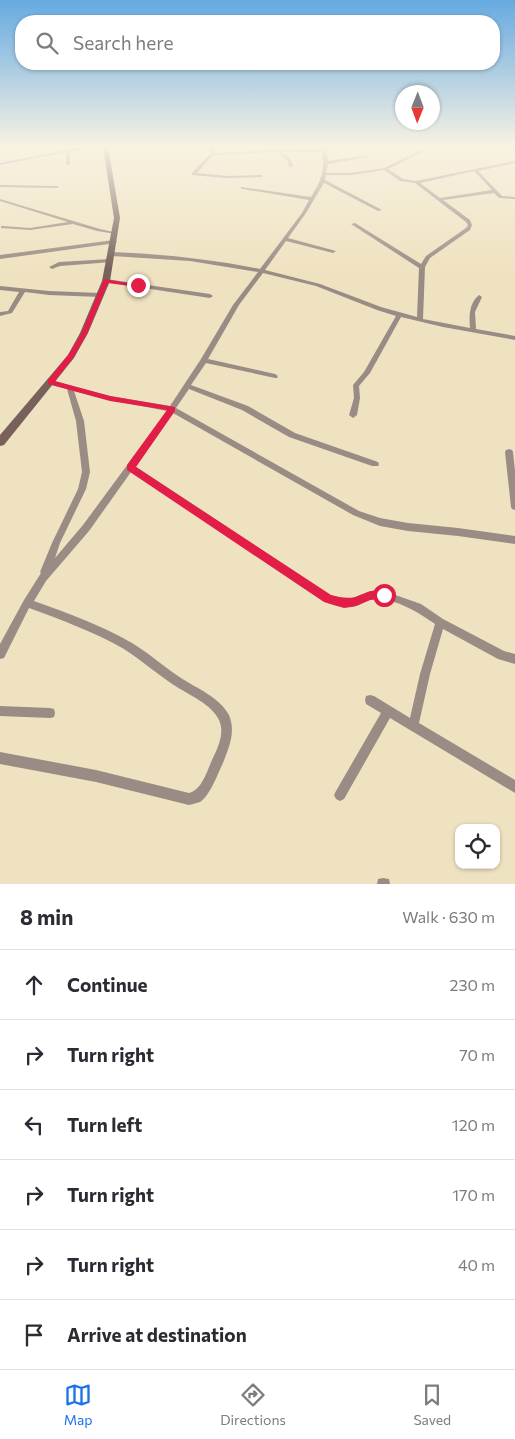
<!DOCTYPE html>
<html lang="en">
<head>
<meta charset="utf-8">
<style>
  body { margin:0; font-family:Commissioner,sans-serif; background:#f7f7f7; color:#2b2b33 }
  .controls { position:absolute; right:15px; bottom:15px; display:grid; overflow:hidden; border-radius:10px; box-shadow:0 1px 4px #0004 }
  .controls button { width:45px; height:45px; display:grid; place-items:center; padding:0; border:0; border-bottom:1px solid #e1e1e2; background:#fff; color:#2b2b33; font:25px sans-serif }
  .compass { position:absolute; left:395px; top:85px; width:45px; height:45px; border-radius:50%; background:#fff; box-shadow:0 1px 4px #0004; rotate:181deg }
  .stop { position:absolute; width:15px; height:15px; margin:-11px; border:4px solid #e11d48; border-radius:50%; background:#fff }
  .stop.end { background:#e11d48; border-color:#fff; box-shadow:0 1px 5px #0008 }
  .list { margin:0; padding:0; list-style:none }
  h2 { display:flex; justify-content:space-between; align-items:center; height:65px; margin:0; padding:0 20px; font-size:21px }
  h2 small { font-size:16px; font-weight:400; color:#7c7c81 }
  .list li { display:grid; grid-template-columns:32px 1fr auto; gap:15px; align-items:center; box-sizing:border-box; height:70px; padding:0 20px; border-top:1px solid #e1e1e2 }
  .list b { display:block; font-size:19px; white-space:nowrap }
  .list em { font-size:16px; font-style:normal; color:#7c7c81 }
  .icon { flex:none; width:28px; height:28px; fill:none; stroke:currentColor; stroke-width:2; stroke-linecap:round; stroke-linejoin:round }
  .map { position:relative; flex:none; width:515px; height:884px; overflow:hidden }
  .search { position:absolute; background:#fff; box-shadow:0 1px 4px #0004; left:15px; right:15px; top:15px; height:55px; display:flex; align-items:center; gap:12px; box-sizing:border-box; padding:0 18px; border-radius:20px; color:#7c7c81; font-size:19px }
  .sheet { height:485px; background:#fff }
  nav { display:flex; justify-content:space-around; align-items:center; box-sizing:border-box; height:70px; border-top:1px solid #e1e1e2; background:#fff; font-size:14px; color:#7c7c81 }
  nav a { display:grid; justify-items:center; gap:2px }
  nav .on { color:#1a73e8 }
  .map>svg:first-child { display:block }
  .lines { fill:none; stroke-linecap:round; stroke-linejoin:round }
  .street { fill:#9b8b85; fill-rule:evenodd }
  .secondary { fill:#78615a; fill-rule:evenodd }
  .route { fill:#e11d48 }
</style>
</head>
<body>
<div class="map">
<svg width="515" height="884" viewBox="0 0 515 884">
  <rect width="100%" height="100%" fill="#efe2c0"/>
  <g class="lines">
    <g class="street">
      <polygon points="82,147 89,147 70,152 70,164 68,165 66,164 66,152 0,165 0,163"/>
      <path d="M211,147H215L214,153L299,149H321V147H325L326,149L344,147L338,149L326,151L328,161L369,155L370,156L368,157L328,164L326,173H351L384,168L427,147H432L388,169L403,179L416,181L515,161V163L478,171L502,196L515,197V199L499,198L494,193L443,200L470,220L472,225L470,230L430,258L425,267L423,319L470,328C469,316 469,303 479,295L482,297L475,312L476,329L515,336V340L443,327L401,317L370,373L359,386L360,398L357,415L353,418L349,415L354,398L353,385L364,372L396,316L377,310L316,286L263,273L239,305L208,359L275,374L278,376L277,378H275L206,363L191,385L248,406L295,433L378,462L379,464L378,466H372L289,437L242,410L189,389L176,408L359,511L380,518L408,523L458,528L515,536V544L458,536L408,531L380,526L353,515L173,413L135,466L330,595L344,599L355,598L370,591H384L421,604L443,619L504,651L515,654V664L498,659L443,629L430,674L419,723L515,780V793L390,718L344,799L340,801L336,799L334,795L336,791L381,713L366,704L365,700L366,696L370,695L374,696L410,718L420,674L435,624C418,612 395,598 374,599C368,600 364,603 359,605C348,610 335,606 325,602L131,472L89,531L46,581L34,601C67,613 101,625 132,643C149,653 164,667 181,678C198,689 219,697 229,715C236,732 229,747 223,763C218,773 210,796 200,802C197,803 193,804 189,805L96,782L0,764V752L96,770L189,793C202,790 207,771 212,760C218,748 225,733 219,720C211,704 191,696 177,687C159,676 143,661 124,649C94,632 62,620 29,608L4,658L0,659V644L24,600L41,573L40,572L52,543L78,489L82,472L76,421L67,389L48,384L47,382L48,380H50L110,396L170,406L201,359L233,305L258,272L190,261L112,256L109,254L112,252C162,254 211,259 260,269L302,213L309,200L243,189H241V187L311,197C321,181 325,171 322,152H282L290,159L293,166L291,167L289,166L287,160L278,152L213,155L197,173L226,176L261,175L263,176L261,177L226,178L192,175V173L210,154ZM384,170L400,181L415,183L466,222L468,225L466,228L426,256L421,264L355,223L351,224L419,268L417,317L381,307L320,284L265,270L286,241L333,253L336,251L288,238L306,213L324,183L378,211L382,210L325,180L326,175H351ZM474,171L492,190L440,198L420,183ZM74,391L110,400L167,411L83,525L55,558L60,543L86,489L90,472L84,421Z"/>
      <polygon points="0,185 57,186 59,187 57,188 0,187"/>
      <polygon points="0,199 100,229 118,233 116,234 97,231 73,224 30,230 1,228 1,226 3,226 30,228 68,222 0,201"/>
      <polygon points="114,240 117,242 116,243 0,259 0,255"/>
      <polygon points="110,259 113,261 112,262 60,266 52,269 49,267 59,262"/>
      <polygon points="106,279 210,294 213,296 210,298 104,282 104,280"/>
      <polygon points="0,286 49,291 100,293 103,295 100,297 49,295 25,292 12,313 0,316 0,312 8,311 19,292 0,290"/>
      <polygon points="509,449 512,450 513,452 515,471 515,510 512,509 511,507 505,452 506,450"/>
      <polygon points="0,706 50,708 54,709 55,713 54,717 50,718 0,716"/>
      <polygon points="383,878 389,879 390,884 377,884 378,879"/>
    </g>
    <polygon class="secondary" points="103,147 108,147 120,218 110,281 88,333 74,358 4,445 0,446 0,435 68,355 80,333 102,281 114,218"/>
  </g>
  <linearGradient id="sky" x2="0" y2="1"><stop stop-color="#66aae1"/><stop offset="0.54" stop-color="#f8f2e3"/><stop offset="1" stop-color="#f8f2e3" stop-opacity="0"/></linearGradient>
  <rect width="515" height="271" fill="url(#sky)"/>
  <path class="route" d="M104,279L141,285L138,287L108,283L87,334L73,358L55,381L110,396L175,407V411L136,467L331,595C339,597 347,599 355,597C367,593 375,587 388,592V598L370,600L356,606L344,608L324,602L127,470V465L167,410L110,401L48,384V380L68,355L81,334Z"/>
</svg>
<div class="controls">
<button><svg class="icon" aria-label="locate" viewBox="0 0 24 24"><circle cx="12" cy="12" r="6"/><path d="M12 2v4M12 18v4M2 12h4M18 12h4"/></svg></button>
</div>
<svg class="compass" viewBox="-18 -18 36 36"><path d="M0-13l5 13h-10z" fill="#e53935"/><path d="M0 13l5-13h-10z" fill="#7c7c81"/></svg>
<div class="stop" style="left:384px;top:595px"></div>
<div class="stop end" style="left:138px;top:285px"></div>
<div class="search"><svg class="icon" aria-label="search" viewBox="0 0 24 24"><circle cx="10" cy="10" r="6"/><path d="M15 15l6 6"/></svg>Search here</div>
</div>
<section class="sheet">
<h2>8 min<small>Walk · 630 m</small></h2>
<ul class="list">
<li><svg class="icon" aria-label="ahead" viewBox="0 0 24 24"><path d="M12 20V5M6 11l6-6 6 6"/></svg><div><b>Continue</b></div><em>230 m</em></li>
<li><svg class="icon" aria-label="right" viewBox="0 0 24 24"><path d="M7 20v-9h11M14 6l5 5-5 5"/></svg><div><b>Turn right</b></div><em>70 m</em></li>
<li><svg class="icon" aria-label="left" viewBox="0 0 24 24"><path d="M17 20v-9H6M10 6l-5 5 5 5"/></svg><div><b>Turn left</b></div><em>120 m</em></li>
<li><svg class="icon" aria-label="right" viewBox="0 0 24 24"><path d="M7 20v-9h11M14 6l5 5-5 5"/></svg><div><b>Turn right</b></div><em>170 m</em></li>
<li><svg class="icon" aria-label="right" viewBox="0 0 24 24"><path d="M7 20v-9h11M14 6l5 5-5 5"/></svg><div><b>Turn right</b></div><em>40 m</em></li>
<li><svg class="icon" aria-label="arrive" viewBox="0 0 24 24"><path d="M6 21V4h12l-3 4 3 4H6"/></svg><div><b>Arrive at destination</b></div></li>
</ul>
</section>
<nav>
<a class="on"><svg class="icon" aria-label="map" viewBox="0 0 24 24"><path d="M3 6l6-2 6 2 6-2v14l-6 2-6-2-6 2zM9 4v14M15 6v14"/></svg>Map</a>
<a><svg class="icon" aria-label="directions" viewBox="0 0 24 24"><path d="M12 3l9 9-9 9-9-9zM9 14v-3h6M13 9l2 2-2 2"/></svg>Directions</a>
<a><svg class="icon" aria-label="saved" viewBox="0 0 24 24"><path d="M7 4h10v16l-5-4-5 4z"/></svg>Saved</a>
</nav>
</body>
</html>
